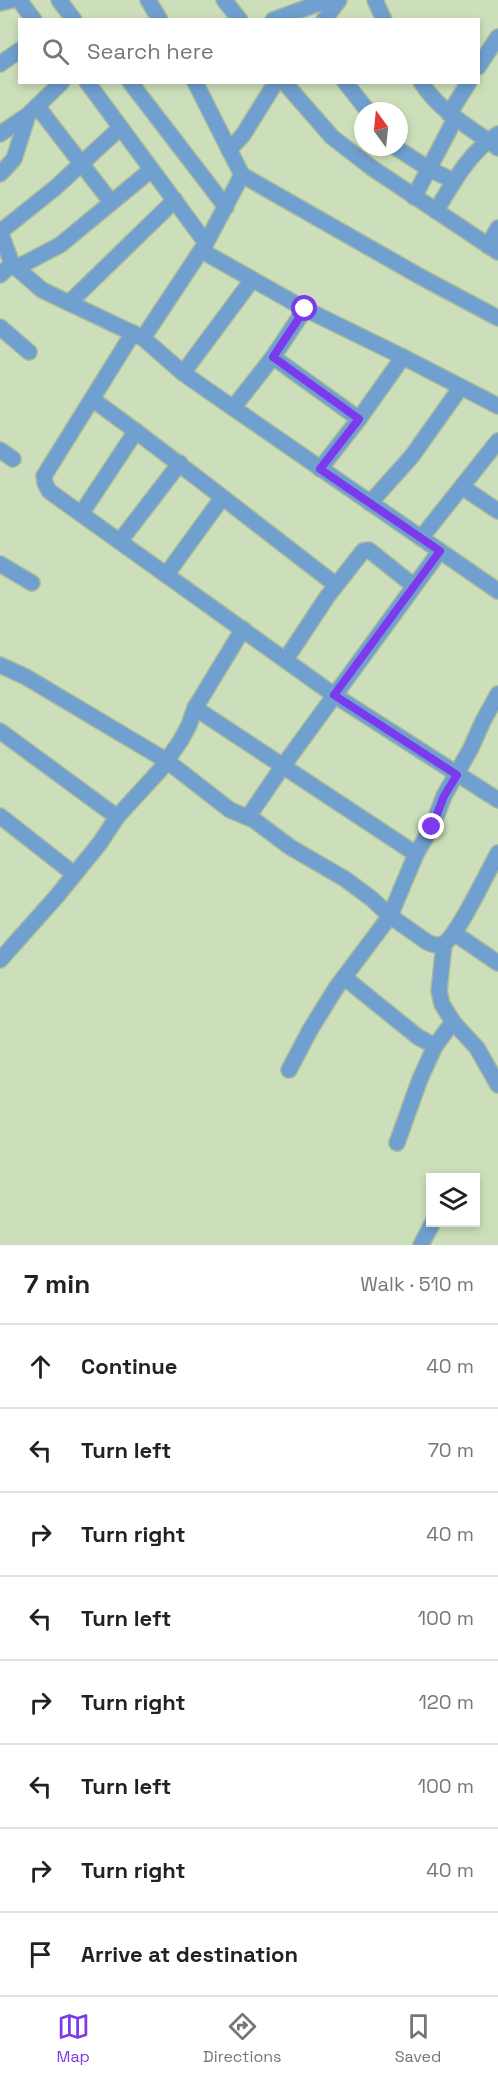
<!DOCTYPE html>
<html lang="en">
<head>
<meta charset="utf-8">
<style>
  body { margin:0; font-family:"Space Grotesk",sans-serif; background:#f2f2f2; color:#222 }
  .controls { position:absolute; right:18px; bottom:18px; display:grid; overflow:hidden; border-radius:0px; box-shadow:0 3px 9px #0003 }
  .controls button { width:54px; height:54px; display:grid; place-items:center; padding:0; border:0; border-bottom:2px solid #e0e0e0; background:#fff; color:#222; font:30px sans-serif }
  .compass { position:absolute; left:354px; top:102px; width:54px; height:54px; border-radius:50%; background:#fff; box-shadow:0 3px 9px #0003; rotate:345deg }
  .stop { position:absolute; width:18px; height:18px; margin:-14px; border:4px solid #7c3aed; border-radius:50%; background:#fff }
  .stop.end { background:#7c3aed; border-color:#fff; box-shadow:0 2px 6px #0008 }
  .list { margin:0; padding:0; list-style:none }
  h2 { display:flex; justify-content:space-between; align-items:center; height:78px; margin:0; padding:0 24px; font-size:26px }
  h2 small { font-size:20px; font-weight:400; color:#767676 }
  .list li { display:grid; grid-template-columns:39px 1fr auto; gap:18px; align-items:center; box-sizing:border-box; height:84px; padding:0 24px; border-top:2px solid #e0e0e0 }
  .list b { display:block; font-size:22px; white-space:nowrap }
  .list em { font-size:20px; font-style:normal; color:#767676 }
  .icon { flex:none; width:33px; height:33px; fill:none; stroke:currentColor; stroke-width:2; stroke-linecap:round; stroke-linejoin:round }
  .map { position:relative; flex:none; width:498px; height:1245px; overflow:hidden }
  .search { position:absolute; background:#fff; box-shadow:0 3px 9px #0003; left:18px; right:18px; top:18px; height:66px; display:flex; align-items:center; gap:15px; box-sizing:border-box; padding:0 21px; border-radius:0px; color:#767676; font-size:22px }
  .sheet { height:750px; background:#fff }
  nav { display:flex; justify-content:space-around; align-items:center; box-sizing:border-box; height:84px; border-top:2px solid #e0e0e0; background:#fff; font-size:16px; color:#767676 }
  nav a { display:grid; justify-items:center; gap:3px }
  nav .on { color:#7c3aed }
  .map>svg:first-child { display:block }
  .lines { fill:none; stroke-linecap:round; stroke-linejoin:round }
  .minor-casing { stroke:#acbc9b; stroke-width:18 }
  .minor { stroke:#70a0cf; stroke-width:15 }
  .route { stroke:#7c3aed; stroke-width:8 }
</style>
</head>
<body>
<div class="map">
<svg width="498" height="1245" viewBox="0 0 498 1245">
  <rect width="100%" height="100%" fill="#cddfba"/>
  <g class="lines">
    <g class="minor-casing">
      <g id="minor">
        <polyline points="19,0 34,20"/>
        <polyline points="59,0 74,20"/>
        <polyline points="148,0 160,20"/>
        <polyline points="224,0 240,20"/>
        <polyline points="375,0 384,20"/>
        <polyline points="0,3 12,0"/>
        <polyline points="273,20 328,0"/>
        <polyline points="324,20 339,0"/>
        <polyline points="0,64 20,50"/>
        <polyline points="478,67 498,37"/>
        <polyline points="87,82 206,243 242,175"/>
        <polyline points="130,82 226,207"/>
        <polyline points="195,82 242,175 421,277 498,318"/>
        <polyline points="284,82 332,137 372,168 498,252"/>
        <polyline points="345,82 368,111"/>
        <path d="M421,82C440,112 470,127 498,148"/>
        <polyline points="37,106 111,202"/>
        <polyline points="449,114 469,82"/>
        <polyline points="0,134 28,115 62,82"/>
        <polyline points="395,147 429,169 454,181"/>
        <polyline points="229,150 243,135 276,82"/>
        <polyline points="0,174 14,159 28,115"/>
        <polyline points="414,197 455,119"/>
        <path d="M436,211C453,183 469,152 498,134"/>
        <polyline points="0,231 12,264 0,275"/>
        <polyline points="0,232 55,188 120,128"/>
        <polyline points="488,246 498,228"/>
        <polyline points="202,251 305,309 403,357 498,406"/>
        <polyline points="12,264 42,290 143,338 206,243"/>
        <polyline points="16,268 60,245 151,170"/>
        <polyline points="69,303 175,200"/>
        <polyline points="0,327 29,352"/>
        <polyline points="133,333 44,476 45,483 49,491 334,695 498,800"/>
        <polyline points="143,338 183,373 213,394 498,591"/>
        <polyline points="273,357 359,419"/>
        <polyline points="183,373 252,280"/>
        <path d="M92,399C175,459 255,523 336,585"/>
        <polyline points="233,408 273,357 305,309"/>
        <polyline points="0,450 13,459"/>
        <polyline points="320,469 359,419 403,357"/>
        <polyline points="462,487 498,511"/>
        <polyline points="370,503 412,456 461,387"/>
        <polyline points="81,514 136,431"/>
        <polyline points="421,538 498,441"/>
        <polyline points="120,541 180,463"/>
        <polyline points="0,564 32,583"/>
        <polyline points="166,575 222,498"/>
        <polyline points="286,659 327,597 363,551 369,550 414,586"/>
        <polyline points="0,665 26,677 167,761 230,810 254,820 290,847 345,879 372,899 390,916 416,854 432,827 444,796 471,748 483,721 498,694"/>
        <polyline points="195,708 416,854"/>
        <polyline points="0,731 117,817"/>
        <polyline points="0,816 74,874"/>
        <polyline points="248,817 283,766 440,551"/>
        <polyline points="454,933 498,963"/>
        <polyline points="444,944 439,991 442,1004 453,1022 477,1048 498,1085"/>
        <polyline points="0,960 57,896 100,843 117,817 161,769 181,740 189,725 195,708 243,629"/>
        <polyline points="345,978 418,1037 435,1046"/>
        <path d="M289,1070L310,1030L336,988L390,916L427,942C433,945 439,947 445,943C460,931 487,873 498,853"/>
        <polyline points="397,1143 420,1079 435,1046 453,1022"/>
        <polyline points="421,1245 433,1222"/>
      </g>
    </g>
    <use href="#minor" class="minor"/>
  </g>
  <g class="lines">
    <polyline class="route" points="305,309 273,357 359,419 320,469 440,551 334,695 457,775 444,796 432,827"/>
  </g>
</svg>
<div class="controls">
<button><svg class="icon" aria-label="layers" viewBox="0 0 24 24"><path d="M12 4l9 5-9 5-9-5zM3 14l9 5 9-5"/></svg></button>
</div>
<svg class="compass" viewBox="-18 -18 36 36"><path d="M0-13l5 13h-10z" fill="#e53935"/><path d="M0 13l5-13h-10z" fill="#767676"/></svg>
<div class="stop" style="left:305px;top:309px"></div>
<div class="stop end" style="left:432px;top:827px"></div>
<div class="search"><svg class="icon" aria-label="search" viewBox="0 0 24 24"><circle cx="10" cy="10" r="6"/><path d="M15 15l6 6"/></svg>Search here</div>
</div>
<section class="sheet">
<h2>7 min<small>Walk · 510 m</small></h2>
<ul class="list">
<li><svg class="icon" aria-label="ahead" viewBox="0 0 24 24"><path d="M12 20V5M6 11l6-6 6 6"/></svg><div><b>Continue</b></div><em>40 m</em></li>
<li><svg class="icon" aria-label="left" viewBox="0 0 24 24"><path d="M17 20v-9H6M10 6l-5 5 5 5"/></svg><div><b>Turn left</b></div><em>70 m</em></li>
<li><svg class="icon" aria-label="right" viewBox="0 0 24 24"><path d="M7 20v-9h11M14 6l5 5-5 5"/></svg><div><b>Turn right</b></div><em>40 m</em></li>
<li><svg class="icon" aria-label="left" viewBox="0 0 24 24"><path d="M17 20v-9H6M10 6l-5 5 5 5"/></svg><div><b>Turn left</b></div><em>100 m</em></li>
<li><svg class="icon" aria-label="right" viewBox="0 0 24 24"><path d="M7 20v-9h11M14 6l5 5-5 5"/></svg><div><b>Turn right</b></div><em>120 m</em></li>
<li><svg class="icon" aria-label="left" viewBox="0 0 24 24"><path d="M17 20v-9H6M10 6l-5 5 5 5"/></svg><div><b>Turn left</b></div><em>100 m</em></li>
<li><svg class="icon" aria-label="right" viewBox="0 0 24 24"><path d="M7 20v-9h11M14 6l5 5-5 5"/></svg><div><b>Turn right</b></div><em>40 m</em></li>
<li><svg class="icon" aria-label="arrive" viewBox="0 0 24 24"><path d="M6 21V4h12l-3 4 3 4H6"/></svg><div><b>Arrive at destination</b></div></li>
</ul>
</section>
<nav>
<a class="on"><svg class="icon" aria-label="map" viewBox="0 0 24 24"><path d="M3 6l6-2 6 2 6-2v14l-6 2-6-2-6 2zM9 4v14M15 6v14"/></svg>Map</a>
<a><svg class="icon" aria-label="directions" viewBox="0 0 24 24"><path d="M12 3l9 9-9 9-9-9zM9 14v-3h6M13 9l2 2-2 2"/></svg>Directions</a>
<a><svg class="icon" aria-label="saved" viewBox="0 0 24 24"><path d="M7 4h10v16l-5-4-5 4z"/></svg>Saved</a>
</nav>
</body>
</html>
